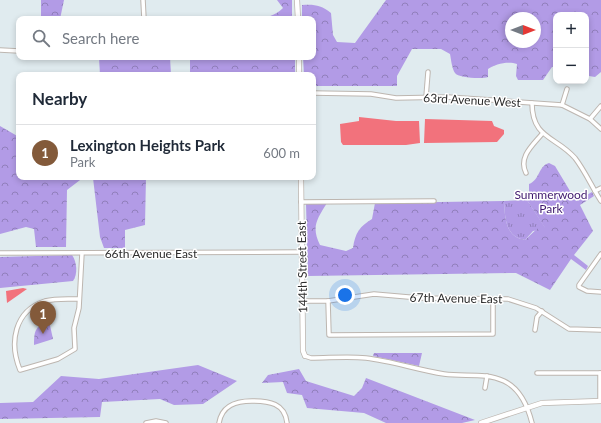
<!DOCTYPE html>
<html lang="en">
<head>
<meta charset="utf-8">
<style>
  body { margin:0; font-family:Lato,sans-serif; background:#f6f6f7; color:#1f2937 }
  .controls { position:absolute; right:12px; top:12px; display:grid; overflow:hidden; border-radius:8px; box-shadow:0 2px 6px #0003 }
  .controls button { width:36px; height:36px; display:grid; place-items:center; padding:0; border:0; border-bottom:1px solid #e0e1e3; background:#fff; color:#1f2937; font:20px sans-serif }
  .compass { position:absolute; left:505px; top:12px; width:36px; height:36px; border-radius:50%; background:#fff; box-shadow:0 2px 6px #0003; rotate:90deg }
  .you { position:absolute; left:345px; top:295px; width:14px; height:14px; margin:-10px; border:3px solid #fff; border-radius:50%; background:#1a73e8; box-shadow:0 0 0 6px #1a73e833 }
  .badge { display:grid; place-items:center; width:26px; height:26px; border-radius:50%; background:#835a3a; color:#fff; font-size:13px; font-weight:700 }
  .pin { position:absolute; translate:-50% -33px; filter:drop-shadow(0 1px 2px #0008) }
  .pin::after { content:''; position:absolute; top:21px; width:14px; height:12px; background:inherit; clip-path:polygon(0 0,100% 0,50% 100%) }
  .list { margin:0; padding:0; list-style:none }
  h2 { display:flex; justify-content:space-between; align-items:center; height:52px; margin:0; padding:0 16px; font-size:17px }
  h2 small { font-size:13px; font-weight:400; color:#747a83 }
  .list li { display:grid; grid-template-columns:26px 1fr auto; gap:12px; align-items:center; box-sizing:border-box; height:56px; padding:0 16px; border-top:1px solid #e0e1e3 }
  .list b { display:block; font-size:15px; white-space:nowrap }
  .list p { margin:0; font-size:13px; white-space:nowrap; color:#747a83 }
  .list em { font-size:13px; font-style:normal; color:#747a83 }
  .icon { flex:none; width:22px; height:22px; fill:none; stroke:currentColor; stroke-width:2; stroke-linecap:round; stroke-linejoin:round }
  .map { position:relative; flex:none; width:601px; height:423px; overflow:hidden }
  .search { position:absolute; background:#fff; box-shadow:0 2px 6px #0003; left:16px; top:16px; width:300px; height:44px; display:flex; align-items:center; gap:10px; box-sizing:border-box; padding:0 14px; border-radius:8px; color:#747a83; font-size:15px }
  .panel { position:absolute; background:#fff; box-shadow:0 2px 6px #0003; left:16px; top:72px; width:300px; height:108px; border-radius:8px }
  .map>svg:first-child { display:block }
  .grass { fill:url(#grass-tufts) }
  .forest { fill:url(#forest-crowns); fill-rule:evenodd }
  .water { fill:#f2727c }
  .lines { fill:none; stroke-linecap:round; stroke-linejoin:round }
  .minor-casing { stroke:#bdb6b0; stroke-width:5.5 }
  .tertiary-casing { stroke:#bdb6b0; stroke-width:6 }
  .minor { stroke:#fff; stroke-width:3.5 }
  .tertiary { stroke:#fff; stroke-width:4.5 }
  .labels { text-anchor:middle; dominant-baseline:central; stroke-width:3; stroke-linejoin:round; paint-order:stroke }
  .street-label { font-size:12px; fill:#2d2d2d; stroke:#fff }
  .park-label { font-size:12px; fill:#3f196e; stroke:#fff }
</style>
</head>
<body>
<div class="map">
<svg width="601" height="423" viewBox="0 0 601 423">
  <defs>
    <pattern id="grass-tufts" width="24" height="20" patternUnits="userSpaceOnUse"><rect width="24" height="20" fill="#b29be6"/><path d="M3 7l-1-3M5 7V3M7 7l1-3M15 17l-1-3M17 17v-4M19 17l1-3" fill="none" stroke="#917fbb"/></pattern>
    <pattern id="forest-crowns" width="20" height="18" patternUnits="userSpaceOnUse"><rect width="20" height="18" fill="#b29be6"/><path d="M2 6a3 3 0 1 1 6 0M12 15a3 3 0 1 1 6 0" fill="none" stroke="#917fbb"/></pattern>
  </defs>
  <rect width="100%" height="100%" fill="#e0ebef"/>
  <path class="grass" d="M527,200L546,229L533,231L525,240C505,237 505,217 504,201Z"/>
  <g class="forest">
    <polygon points="41,0 64,0 60,19 41,19"/>
    <path d="M277,0H292V19H254C265,18 275,16 283,8Z"/>
    <path d="M386,0H601V72L595,77L589,76L586,72V15H556V66L552,67L543,80H518L516,76L517,64C508,61 495,64 488,69V77C482,79 458,78 455,73C452,69 451,59 450,54L441,49H412L397,76V86H313V75H304L303,57H313V19H302V5C314,4 321,5 331,13L333,35L337,42L355,43ZM511,18H535V42H511Z"/>
    <polygon points="99,57 170,57 171,75 100,75"/>
    <rect x="190" y="57" width="105" height="18"/>
    <polygon points="0,126 19,137 19,177 84,177 67,190 66,247 36,247 34,229 26,227 0,234"/>
    <path d="M549,163L555,166L576,201L592,192L594,196L580,205L593,231L574,255L588,266L586,270L571,259L550,290L516,273L308,276L306,204L327,203C317,219 311,227 320,245L346,251L353,248C355,233 360,226 372,219L375,203L504,201C505,217 505,237 525,240L540,226L545,228L527,200L529,197V184C540,180 538,166 549,163Z"/>
    <polygon points="91,177 146,177 145,225 125,230 125,248 104,248 100,237 93,178"/>
    <path d="M72,255C77,262 78,274 73,281L0,288V257Z"/>
    <path d="M49,321L53,339L34,345C34,330 35,327 49,321Z"/>
    <polygon points="374,353 422,353 419,366 373,356"/>
    <polygon points="198,365 237,381 203,404 174,405 160,399 102,402 100,417 0,419 0,403 33,402 61,376 99,379"/>
    <polygon points="299,369 306,381 354,396 362,388 366,378 475,420 462,423 386,423 364,413 307,408 302,395 287,393 283,382 262,383 268,375"/>
  </g>
  <g class="water">
    <polygon points="359,117 396,121 419,121 420,143 406,145 343,145 341,142 340,124 359,121"/>
    <polygon points="425,119 492,121 494,126 504,130 504,134 497,142 424,143"/>
    <polygon points="23,288 27,289 7,303 6,291"/>
  </g>
  <g class="lines">
    <g class="minor-casing">
      <g id="minor">
        <polyline points="143,0 144,19"/>
        <polyline points="0,50 19,51"/>
        <polyline points="313,93 371,94 396,98 448,97 562,105 590,119 601,129"/>
        <polyline points="426,97 428,72"/>
        <path d="M532,103C532,139 556,136 575,158C585,171 592,187 601,201"/>
        <polyline points="562,105 567,89"/>
        <polyline points="590,119 601,106"/>
        <path d="M526,173C518,157 533,145 542,134"/>
        <polyline points="595,191 601,188"/>
        <polyline points="301,202 434,201"/>
        <polyline points="0,253 302,252"/>
        <polyline points="601,254 579,285 579,287 587,291 601,292"/>
        <path d="M79,299C68,299 56,298 45,301C14,311 9,343 20,370L58,359L75,349L74,328L79,308L82,253"/>
        <polyline points="303,301 328,301 374,294 420,298 508,299 536,308 569,329 601,330"/>
        <polyline points="328,301 329,335 493,334 493,299"/>
        <polyline points="535,330 537,317 542,311"/>
        <path d="M305,356L311,358C329,358 348,356 366,358C392,361 418,370 444,374C464,377 485,372 504,381C521,389 528,407 532,423"/>
        <polyline points="537,373 601,373"/>
        <polyline points="600,373 600,401"/>
        <polyline points="485,388 487,376"/>
        <polyline points="146,423 156,421 166,423"/>
        <path d="M219,423C222,405 236,401 252,401C269,401 285,403 287,423"/>
      </g>
    </g>
    <g class="tertiary-casing">
      <g id="tertiary">
        <polyline points="297,0 298,19"/>
        <polyline points="299,57 299,75"/>
        <polyline points="301,177 303,351 305,356"/>
        <polyline points="481,423 542,403 601,401"/>
      </g>
    </g>
    <use href="#minor" class="minor"/>
    <use href="#tertiary" class="tertiary"/>
  </g>
  <g class="labels">
    <g class="street-label">
      <text transform="translate(472 100) rotate(3)">63rd Avenue West</text>
      <text x="151" y="253">66th Avenue East</text>
      <text transform="translate(302 267) rotate(-91)">144th Street East</text>
      <text transform="translate(456 298) rotate(1)">67th Avenue East</text>
    </g>
    <g class="park-label">
      <text x="551" y="194">Summerwood<tspan x="551" dy="14">Park</tspan></text>
    </g>
  </g>
</svg>
<div class="controls">
<button>+</button>
<button>−</button>
</div>
<svg class="compass" viewBox="-18 -18 36 36"><path d="M0-13l5 13h-10z" fill="#e53935"/><path d="M0 13l5-13h-10z" fill="#747a83"/></svg>
<div class="you"></div>
<div class="pin badge" style="left:43px;top:334px">1</div>
<div class="search"><svg class="icon" aria-label="search" viewBox="0 0 24 24"><circle cx="10" cy="10" r="6"/><path d="M15 15l6 6"/></svg>Search here</div>
<section class="panel">
<h2>Nearby<small></small></h2>
<ul class="list">
<li><span class="badge">1</span><div><b>Lexington Heights Park</b><p>Park</p></div><em>600 m</em></li>
</ul>
</section>
</div>
</body>
</html>
